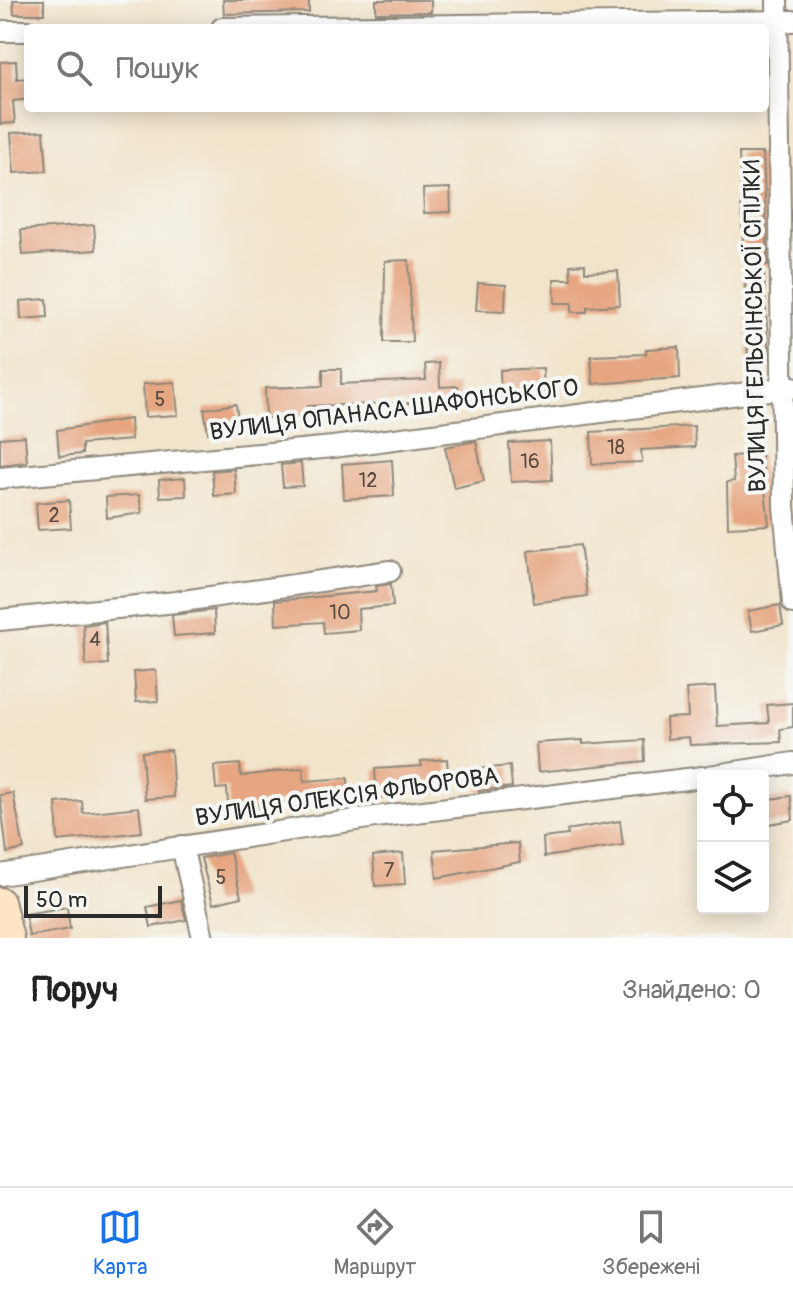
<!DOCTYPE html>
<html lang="uk">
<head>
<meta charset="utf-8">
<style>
  body { margin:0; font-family:Pangolin,sans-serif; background:#f6f6f6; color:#222 }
  .controls { position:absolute; right:24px; bottom:24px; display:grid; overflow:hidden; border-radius:8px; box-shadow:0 4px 20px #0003 }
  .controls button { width:72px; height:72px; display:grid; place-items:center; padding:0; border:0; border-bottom:2px solid #e0e0e0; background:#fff; color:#222; font:40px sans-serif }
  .scale { position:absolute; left:24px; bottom:20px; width:138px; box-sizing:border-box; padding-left:8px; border:4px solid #2b2b2b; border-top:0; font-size:22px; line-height:28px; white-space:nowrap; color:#2b2b2b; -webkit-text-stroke:6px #f6f6f2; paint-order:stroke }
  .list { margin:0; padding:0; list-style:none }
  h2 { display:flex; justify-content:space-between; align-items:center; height:104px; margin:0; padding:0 32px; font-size:34px }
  h2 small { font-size:26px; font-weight:400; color:#767676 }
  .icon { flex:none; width:44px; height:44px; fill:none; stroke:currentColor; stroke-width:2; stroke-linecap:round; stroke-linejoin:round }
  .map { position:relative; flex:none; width:793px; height:938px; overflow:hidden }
  .search { position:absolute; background:#fff; box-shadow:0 4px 20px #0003; left:24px; right:24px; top:24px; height:88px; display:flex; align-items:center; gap:20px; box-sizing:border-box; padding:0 28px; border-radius:8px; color:#767676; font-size:30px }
  .sheet { height:248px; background:#fff }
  nav { display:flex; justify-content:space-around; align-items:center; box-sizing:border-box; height:112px; border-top:2px solid #e0e0e0; background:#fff; font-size:22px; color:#767676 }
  nav a { display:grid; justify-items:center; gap:4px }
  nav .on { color:#1a73e8 }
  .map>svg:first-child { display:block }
  .building { fill:#e6a681 }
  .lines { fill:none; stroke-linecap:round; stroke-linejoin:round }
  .minor-casing { stroke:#8e887b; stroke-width:24 }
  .secondary-casing { stroke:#8e887b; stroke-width:32 }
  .minor { stroke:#fff; stroke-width:20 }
  .secondary { stroke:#fde5c5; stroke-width:28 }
  .labels { text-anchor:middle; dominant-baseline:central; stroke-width:8; stroke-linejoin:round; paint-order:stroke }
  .number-label { font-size:20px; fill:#5a4a40 }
  .street-label { font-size:24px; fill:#2b2b2b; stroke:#f6f6f2 }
</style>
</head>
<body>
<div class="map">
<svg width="793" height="938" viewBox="0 0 793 938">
  <rect width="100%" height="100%" fill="#f6f6f2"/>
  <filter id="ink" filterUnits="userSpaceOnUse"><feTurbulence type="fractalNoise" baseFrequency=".0125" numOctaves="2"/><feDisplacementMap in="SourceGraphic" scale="16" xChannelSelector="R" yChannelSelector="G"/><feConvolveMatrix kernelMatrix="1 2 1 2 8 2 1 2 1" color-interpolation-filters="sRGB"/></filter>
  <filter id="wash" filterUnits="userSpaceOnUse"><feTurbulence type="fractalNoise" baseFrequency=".006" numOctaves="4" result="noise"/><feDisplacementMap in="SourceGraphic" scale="32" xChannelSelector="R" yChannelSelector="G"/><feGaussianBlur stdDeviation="1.8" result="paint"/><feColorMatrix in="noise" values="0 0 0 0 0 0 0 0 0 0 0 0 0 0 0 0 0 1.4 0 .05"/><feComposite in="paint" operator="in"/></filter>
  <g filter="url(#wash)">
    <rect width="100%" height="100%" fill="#f1e4cb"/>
    <g id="blocks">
      <g class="building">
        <polygon points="13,0 44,0 44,14 14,14"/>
        <polygon points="223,0 309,0 309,12 224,14"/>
        <polygon points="376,0 431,0 431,12 376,13"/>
        <polygon points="16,61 17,79 28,78 28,99 13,101 15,123 0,124 0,62"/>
        <polygon points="44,131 47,171 14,173 11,133"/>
        <polygon points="739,153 763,153 768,265 763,265 769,358 748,359"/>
        <polygon points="450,188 451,212 424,213 423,189"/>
        <polygon points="94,225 96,250 23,255 21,230"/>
        <polygon points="409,260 412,342 384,342 385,261"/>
        <polygon points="585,264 585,272 618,271 620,305 587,307 587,312 572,312 572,303 555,303 554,279 571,279 570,265"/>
        <polygon points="478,283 506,285 505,311 476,310"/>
        <polygon points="47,299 48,317 21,319 20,301"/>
        <polygon points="679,347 680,378 593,384 591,356 646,354 646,349"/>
        <polygon points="439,363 440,387 458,386 459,402 308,406 309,416 266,418 265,388 323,386 323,369 341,369 341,384 426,380 425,364"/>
        <polygon points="543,368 544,395 501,398 500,370"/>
        <polygon points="175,382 178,415 145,417 143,384"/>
        <polygon points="236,404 239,429 208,433 204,409"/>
        <polygon points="130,419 131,440 82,444 82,454 59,456 57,430"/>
        <polygon points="694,426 695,447 641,450 642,462 592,464 591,432"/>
        <polygon points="25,436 27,462 0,465 0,438"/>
        <polygon points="476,441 484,481 454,488 445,447"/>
        <polygon points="550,441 552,480 511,482 509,443"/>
        <polygon points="761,454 769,525 728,527 727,482 734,481 732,456"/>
        <polygon points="392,460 394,496 344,499 342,464"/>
        <polygon points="301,463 303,486 283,487 281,465"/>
        <polygon points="234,469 236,494 214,496 212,471"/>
        <polygon points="185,478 186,496 160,497 159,480"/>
        <polygon points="139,495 142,513 107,518 106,497"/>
        <polygon points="69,500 71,528 38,530 36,503"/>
        <polygon points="580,545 587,596 534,603 528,551"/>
        <polygon points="391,584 393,606 358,609 359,630 324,633 323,622 276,625 275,601 377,591 376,586"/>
        <polygon points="780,605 783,625 752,631 748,611"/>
        <polygon points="214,610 215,633 174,636 172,615"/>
        <polygon points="105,622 108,664 86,666 83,625"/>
        <polygon points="156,670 158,701 136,702 134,672"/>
        <polygon points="715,687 717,726 769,723 767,705 793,703 793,727 780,729 781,742 690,745 689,737 667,739 666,718 688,717 686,689"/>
        <polygon points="583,740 583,744 644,740 645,761 538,772 536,743"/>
        <polygon points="171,750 174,797 145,799 142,752"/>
        <polygon points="447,759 449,787 398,791 398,796 377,798 375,769 422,766 421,761"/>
        <polygon points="240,764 241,776 303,768 304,781 348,778 349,802 330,804 330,799 257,804 258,816 229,818 227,788 216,789 214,766"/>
        <polygon points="510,766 512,787 479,791 477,769"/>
        <polygon points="13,793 24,849 7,853 0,795"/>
        <polygon points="791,796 793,820 763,825 763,800"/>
        <polygon points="82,801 83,813 139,807 142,832 58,841 56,803"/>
        <polygon points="620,821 623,845 544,857 543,838 568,835 567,830"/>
        <polygon points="518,843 520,862 437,878 434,850"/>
        <polygon points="230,853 241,897 213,904 201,858"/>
        <polygon points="403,853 405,884 375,886 373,856"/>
        <polygon points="181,900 186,920 151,927 147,907"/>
        <polygon points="67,907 70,929 29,936 25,914"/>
      </g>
    </g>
  </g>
  <g filter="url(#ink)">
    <use href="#blocks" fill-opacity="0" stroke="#8e887b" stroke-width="2"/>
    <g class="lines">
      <g class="minor-casing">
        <g id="minor">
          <polyline points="777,0 784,506 793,603"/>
          <polyline points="222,28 793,21"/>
          <polyline points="0,31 28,31"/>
          <polyline points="0,478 333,447 793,387"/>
          <polyline points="0,620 176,602 390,571"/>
          <polyline points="709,776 793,763"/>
          <polyline points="182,846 203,938"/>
          <polyline points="0,875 375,817 703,777"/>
        </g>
      </g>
      <g class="secondary-casing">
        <polyline id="secondary" points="0,902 9,938"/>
      </g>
      <use href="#minor" class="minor"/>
      <use href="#secondary" class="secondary"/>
    </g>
  </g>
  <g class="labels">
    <g class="number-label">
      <text x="160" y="399">5</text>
      <text x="616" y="447">18</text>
      <text x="530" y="461">16</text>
      <text x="368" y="480">12</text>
      <text x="54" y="515">2</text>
      <text x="340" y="612">10</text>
      <text x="95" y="639">4</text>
      <text x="389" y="870">7</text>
      <text x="221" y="877">5</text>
    </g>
    <g class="street-label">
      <text transform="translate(755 326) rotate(-91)">ВУЛИЦЯ ГЕЛЬСІНСЬКОЇ СПІЛКИ</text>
      <text transform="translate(394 410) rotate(-7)">ВУЛИЦЯ ОПАНАСА ШАФОНСЬКОГО</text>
      <text transform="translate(347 797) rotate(-8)">ВУЛИЦЯ ОЛЕКСІЯ ФЛЬОРОВА</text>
    </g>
  </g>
</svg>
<div class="controls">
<button><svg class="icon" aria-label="locate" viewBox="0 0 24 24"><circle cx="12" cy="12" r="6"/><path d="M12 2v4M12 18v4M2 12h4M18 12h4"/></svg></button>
<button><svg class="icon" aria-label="layers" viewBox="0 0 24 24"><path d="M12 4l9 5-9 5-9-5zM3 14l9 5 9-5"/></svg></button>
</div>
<div class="scale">50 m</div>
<div class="search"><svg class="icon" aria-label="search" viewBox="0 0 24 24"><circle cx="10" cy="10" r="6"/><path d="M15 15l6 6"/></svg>Пошук</div>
</div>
<section class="sheet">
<h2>Поруч<small>Знайдено: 0</small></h2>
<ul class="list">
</ul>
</section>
<nav>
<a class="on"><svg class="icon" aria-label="map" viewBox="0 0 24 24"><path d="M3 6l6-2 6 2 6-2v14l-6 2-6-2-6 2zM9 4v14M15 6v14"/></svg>Карта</a>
<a><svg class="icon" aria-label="directions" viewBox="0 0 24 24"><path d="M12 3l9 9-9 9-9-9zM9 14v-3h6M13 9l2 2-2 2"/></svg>Маршрут</a>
<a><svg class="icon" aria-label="saved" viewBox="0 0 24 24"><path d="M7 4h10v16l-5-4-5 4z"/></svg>Збережені</a>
</nav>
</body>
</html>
